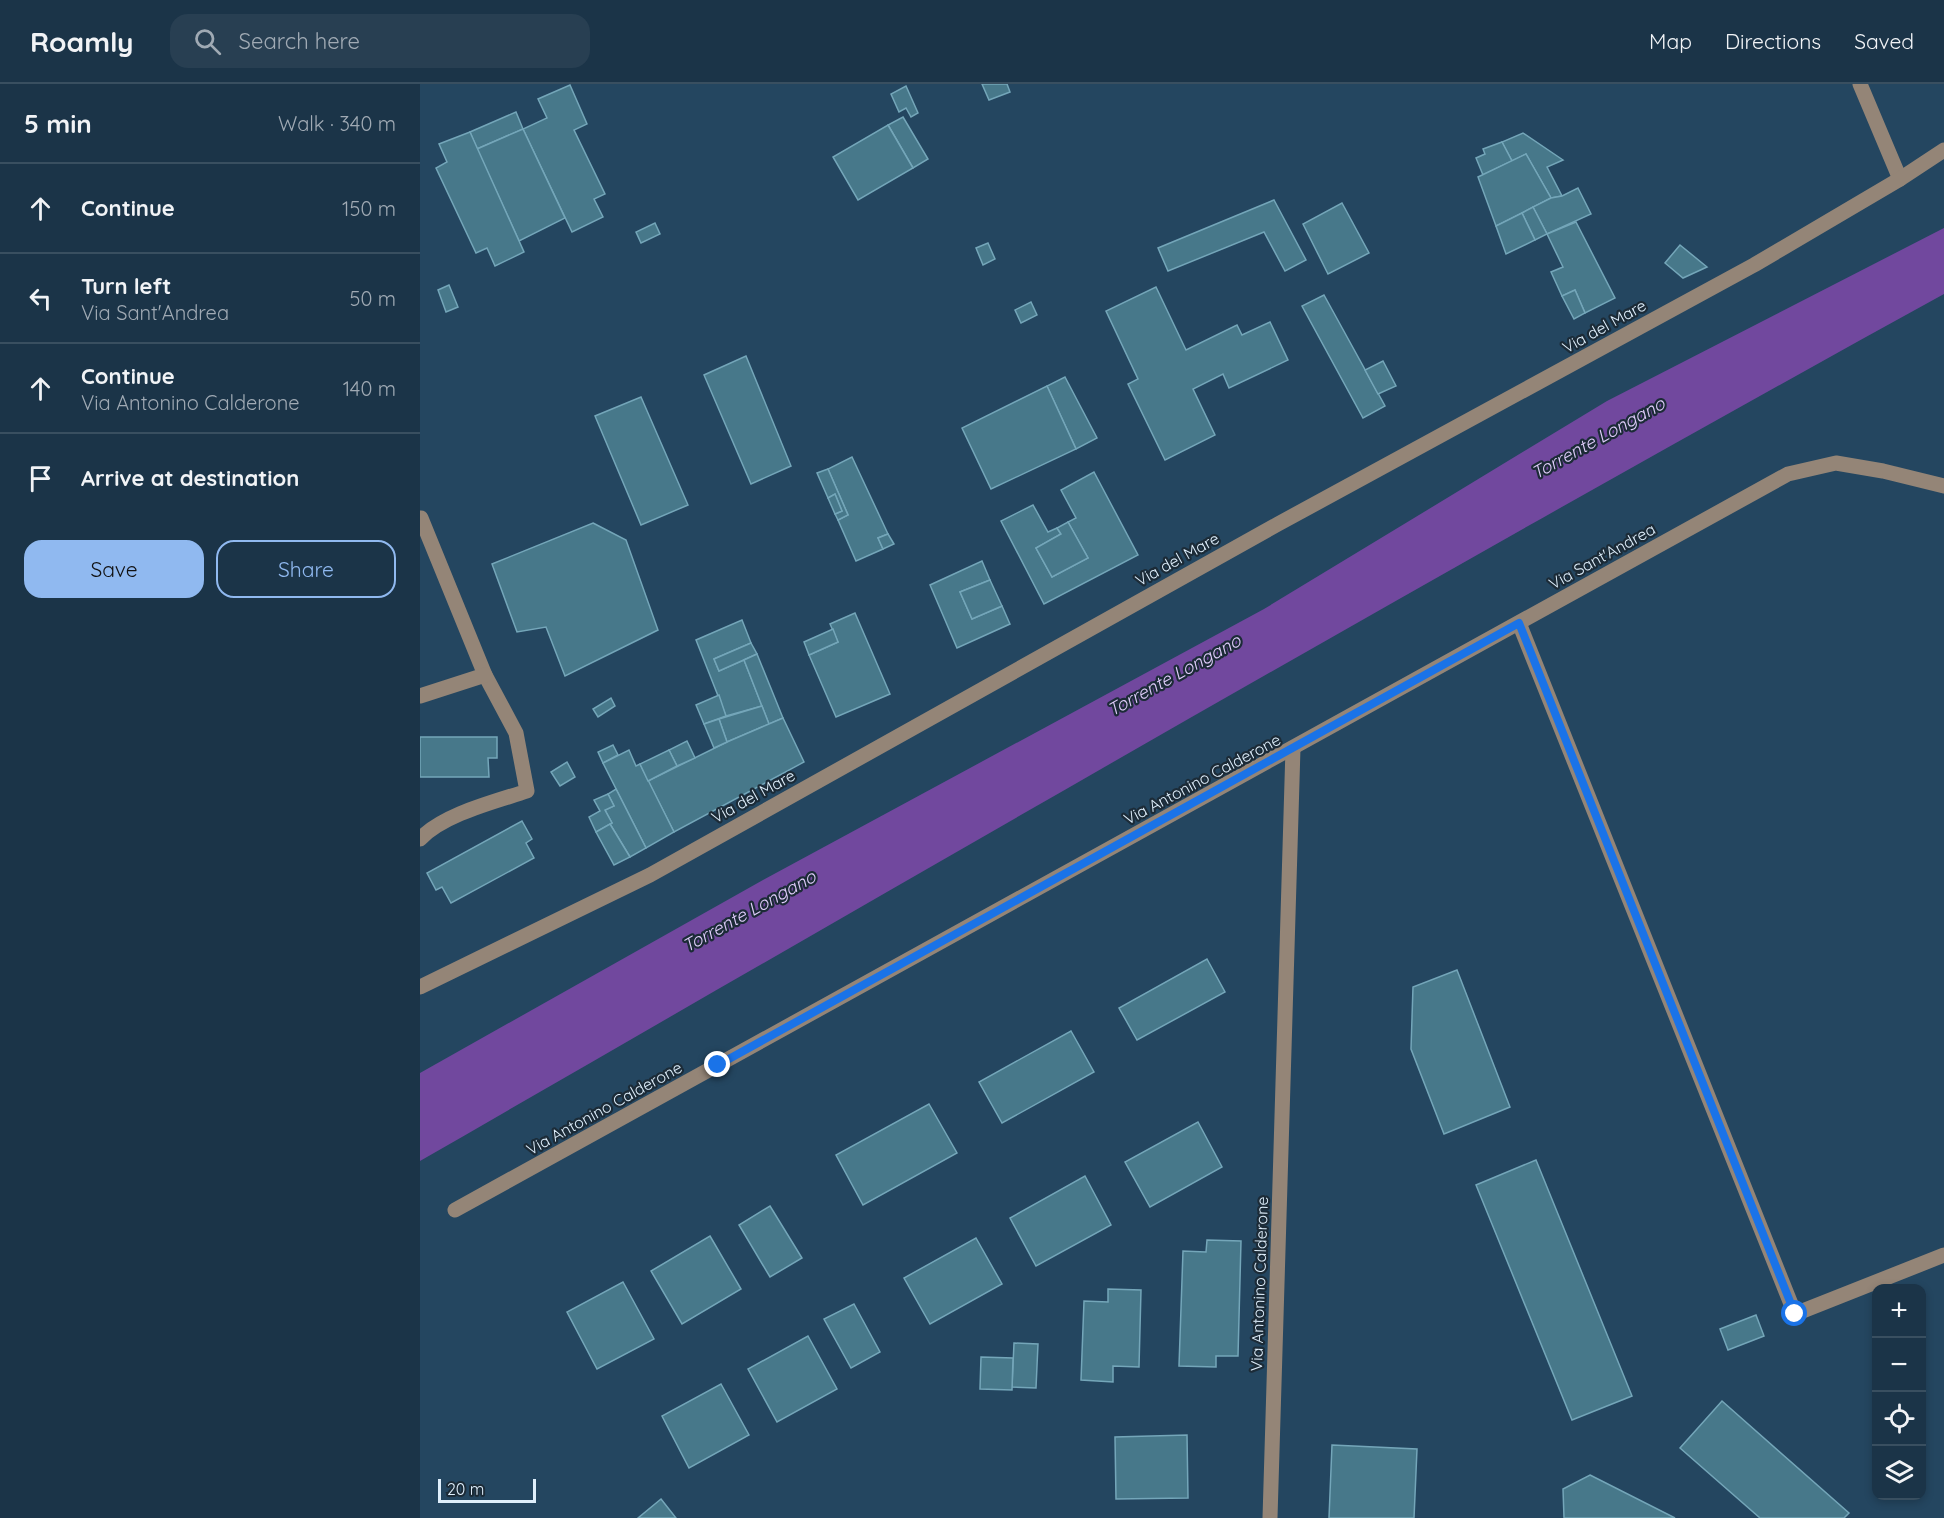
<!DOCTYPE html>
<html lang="en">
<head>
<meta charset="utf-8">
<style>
  body { margin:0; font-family:Quicksand,sans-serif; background:#283f52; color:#f1f3f6 }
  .controls { position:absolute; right:18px; bottom:18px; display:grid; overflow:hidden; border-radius:12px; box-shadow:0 3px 9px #0003 }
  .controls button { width:54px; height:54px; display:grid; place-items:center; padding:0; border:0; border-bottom:2px solid #394f60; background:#1b3448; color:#f1f3f6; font:30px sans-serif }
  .scale { position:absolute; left:18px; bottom:15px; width:98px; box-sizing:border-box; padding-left:6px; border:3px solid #dfeffc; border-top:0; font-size:16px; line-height:21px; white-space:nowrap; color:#dfeffc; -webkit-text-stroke:4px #1c2b37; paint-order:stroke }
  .stop { position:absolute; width:18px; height:18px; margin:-14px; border:4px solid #1a73e8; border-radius:50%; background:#fff }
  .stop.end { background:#1a73e8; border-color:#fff; box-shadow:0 2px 6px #0008 }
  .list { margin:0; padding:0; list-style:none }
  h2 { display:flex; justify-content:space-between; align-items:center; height:78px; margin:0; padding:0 24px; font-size:26px }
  h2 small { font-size:20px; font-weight:400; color:#a0aab4 }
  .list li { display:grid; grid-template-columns:39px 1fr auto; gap:18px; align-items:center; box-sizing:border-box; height:90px; padding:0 24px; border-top:2px solid #394f60 }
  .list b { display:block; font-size:22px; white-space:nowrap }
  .list p { margin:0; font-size:20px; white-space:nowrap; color:#a0aab4 }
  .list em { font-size:20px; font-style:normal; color:#a0aab4 }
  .actions { display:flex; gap:12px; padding:18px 24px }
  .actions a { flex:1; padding:14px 0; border:2px solid #90b9f0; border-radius:18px; text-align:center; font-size:21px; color:#90b9f0 }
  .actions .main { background:#90b9f0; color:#111 }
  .icon { flex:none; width:33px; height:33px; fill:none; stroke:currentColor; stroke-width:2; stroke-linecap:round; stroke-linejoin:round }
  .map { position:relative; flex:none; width:1524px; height:1434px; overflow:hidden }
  header { display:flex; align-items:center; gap:36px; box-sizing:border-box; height:84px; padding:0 30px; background:#1b3448; border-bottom:2px solid #394f60 }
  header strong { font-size:28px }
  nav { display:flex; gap:33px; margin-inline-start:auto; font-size:21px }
  .search { width:420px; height:54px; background:#283f52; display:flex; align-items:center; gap:15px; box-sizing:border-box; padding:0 21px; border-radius:18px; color:#a0aab4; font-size:22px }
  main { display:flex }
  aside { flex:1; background:#1b3448 }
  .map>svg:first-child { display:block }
  .water { fill:#71489e }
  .building { fill:#47788a; stroke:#74a6b9; stroke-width:1.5 }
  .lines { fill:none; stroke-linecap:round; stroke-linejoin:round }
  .minor { stroke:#948577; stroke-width:15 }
  .route { stroke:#1a73e8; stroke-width:8 }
  .labels { text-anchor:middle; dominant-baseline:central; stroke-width:4.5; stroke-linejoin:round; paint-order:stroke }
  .street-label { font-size:16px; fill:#dfeffc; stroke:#1c2b37 }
  .water-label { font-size:18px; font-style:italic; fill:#e1cefc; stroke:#1c2b37 }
</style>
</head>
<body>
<header>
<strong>Roamly</strong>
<div class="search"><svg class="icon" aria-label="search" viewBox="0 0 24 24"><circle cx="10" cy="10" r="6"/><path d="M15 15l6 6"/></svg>Search here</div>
<nav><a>Map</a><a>Directions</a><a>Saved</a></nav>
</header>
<main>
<aside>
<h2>5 min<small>Walk · 340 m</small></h2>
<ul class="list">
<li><svg class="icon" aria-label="ahead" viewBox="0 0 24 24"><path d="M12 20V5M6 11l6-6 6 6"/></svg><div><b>Continue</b></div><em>150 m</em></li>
<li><svg class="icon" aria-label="left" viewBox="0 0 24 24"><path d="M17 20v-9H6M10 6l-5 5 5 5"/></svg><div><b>Turn left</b><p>Via Sant'Andrea</p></div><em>50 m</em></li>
<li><svg class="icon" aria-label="ahead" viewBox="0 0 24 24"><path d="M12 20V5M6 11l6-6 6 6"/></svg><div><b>Continue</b><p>Via Antonino Calderone</p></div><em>140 m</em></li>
<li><svg class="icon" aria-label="arrive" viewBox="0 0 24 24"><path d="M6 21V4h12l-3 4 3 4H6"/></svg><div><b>Arrive at destination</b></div></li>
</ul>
<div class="actions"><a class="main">Save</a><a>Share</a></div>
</aside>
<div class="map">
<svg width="1524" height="1434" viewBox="0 0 1524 1434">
  <rect width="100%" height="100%" fill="#244660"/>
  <path class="water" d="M1524,144V210C1012,492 507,785 0,1077V989L343,796L844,525L1187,317Z"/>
  <g class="building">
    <polygon points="562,0 587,0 590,8 569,16"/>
    <polygon points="150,1 167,40 154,46 185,110 174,115 183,133 152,148 103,45 127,34 118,15"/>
    <polygon points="486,2 498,29 491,33 486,24 479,28 471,10"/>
    <polygon points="96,28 103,45 57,65 50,48"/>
    <polygon points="483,33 508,75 493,84 468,41"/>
    <polygon points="468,41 493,84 438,116 413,73"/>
    <polygon points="103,45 145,134 99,157 57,65"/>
    <polygon points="50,48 104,168 75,182 67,164 56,169 16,84 27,78 19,60"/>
    <polygon points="1103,49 1143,76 1127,83 1142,112 1131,114 1106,70 1092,77 1082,58"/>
    <polygon points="1082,58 1092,77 1063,91 1056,74 1065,70 1063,65"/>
    <polygon points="1106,70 1131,114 1076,142 1058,93"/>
    <polygon points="1158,104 1171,130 1127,150 1113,123 1131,114 1142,112"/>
    <polygon points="854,116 886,176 865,187 844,148 748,187 738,164"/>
    <polygon points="922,119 949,169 908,190 883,140"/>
    <polygon points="1113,123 1127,150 1115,156 1102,129"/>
    <polygon points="1102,129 1115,156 1086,170 1076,142"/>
    <polygon points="1156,138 1195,214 1165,229 1155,206 1142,212 1131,188 1143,183 1127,150"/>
    <polygon points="235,139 240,150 221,159 216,148"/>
    <polygon points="568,159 575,175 563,181 556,164"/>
    <polygon points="1260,161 1287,183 1263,194 1245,179"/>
    <polygon points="29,201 38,223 26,228 18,206"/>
    <polygon points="736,203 766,266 817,241 822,251 850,238 868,276 809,304 803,290 773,305 795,351 745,376 708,300 718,295 686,227"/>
    <polygon points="1155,206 1165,229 1154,235 1142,212"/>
    <polygon points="904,211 965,322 943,334 882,222"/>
    <polygon points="611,218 617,231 601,239 595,226"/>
    <polygon points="326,272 371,382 331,400 284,291"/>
    <polygon points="963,277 976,302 958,310 945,286"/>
    <polygon points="645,293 677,354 656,365 627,302"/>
    <polygon points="627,302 656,365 571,405 542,344"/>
    <polygon points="221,313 268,421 221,441 175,332"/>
    <polygon points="432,373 468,450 458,454 463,465 436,477 418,436 428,431 408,385"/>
    <polygon points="408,385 428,431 418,436 415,430 422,427 415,410 408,414 397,389"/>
    <polygon points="674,388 718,471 624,520 581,437 613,421 628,448 637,444 641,450 616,464 632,493 668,474 648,438 656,434 641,406"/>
    <polygon points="415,410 422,427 415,430 408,414"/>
    <polygon points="648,438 668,474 632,493 616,464 641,450 637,444"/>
    <polygon points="173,439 206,456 238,546 145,592 126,543 97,548 72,480"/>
    <polygon points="468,450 474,460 463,465 458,454"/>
    <polygon points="562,477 570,496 540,508 552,535 582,522 590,540 537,564 510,501"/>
    <polygon points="570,496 582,522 552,535 540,508"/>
    <polygon points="435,529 470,610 416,633 389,571 418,558 410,540"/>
    <polygon points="322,536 331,559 294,575 299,587 324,576 342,622 306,632 276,556"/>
    <polygon points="413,545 418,558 389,571 384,558"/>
    <polygon points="331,559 337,570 299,587 294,575"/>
    <polygon points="337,570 363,634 349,640 324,576"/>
    <polygon points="299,611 306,632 284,640 276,621"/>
    <polygon points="191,614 195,622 178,633 173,625"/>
    <polygon points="342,622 349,640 307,658 299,635"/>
    <polygon points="363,634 384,678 254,748 228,697 307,658"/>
    <polygon points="299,635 307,658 294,664 284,640"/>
    <polygon points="0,653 77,653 77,674 68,674 69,693 0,693"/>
    <polygon points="267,657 275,674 257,682 249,666"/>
    <polygon points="193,661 198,671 183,679 178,668"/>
    <polygon points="209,666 216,682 220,680 254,748 226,764 183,679"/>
    <polygon points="249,666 257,682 228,697 220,680"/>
    <polygon points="147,678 155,693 140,702 131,688"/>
    <polygon points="196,705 226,764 210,773 190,740 192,739 185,726 194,722 188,710"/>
    <polygon points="188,710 194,722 185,726 192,739 176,748 169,733 180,727 174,716"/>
    <polygon points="102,737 112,755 106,759 114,774 31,819 22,803 16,806 7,789"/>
    <polygon points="190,740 210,773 194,781 176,748"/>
    <polygon points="787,875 805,908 717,956 699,924"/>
    <polygon points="1037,886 1090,1023 1024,1050 991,965 993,903"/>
    <polygon points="651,947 674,988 582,1039 559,998"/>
    <polygon points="509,1020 537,1069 443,1121 416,1071"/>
    <polygon points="778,1038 802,1083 730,1123 705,1078"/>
    <polygon points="1116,1076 1212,1312 1152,1336 1056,1101"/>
    <polygon points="665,1092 691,1141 616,1182 590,1134"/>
    <polygon points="350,1122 382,1174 350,1193 319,1141"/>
    <polygon points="290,1152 321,1205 262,1240 231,1187"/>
    <polygon points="556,1154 582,1200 510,1240 484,1194"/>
    <polygon points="787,1156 821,1157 818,1272 796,1272 796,1283 759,1282 763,1167 786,1168"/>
    <polygon points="203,1198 234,1255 177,1285 147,1228"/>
    <polygon points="688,1205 721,1206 719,1283 693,1282 693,1298 661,1296 664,1217 688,1218"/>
    <polygon points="434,1220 460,1268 431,1284 404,1235"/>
    <polygon points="1336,1231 1344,1252 1308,1266 1300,1245"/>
    <polygon points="388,1252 417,1305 357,1338 328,1285"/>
    <polygon points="594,1259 618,1260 616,1304 592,1303"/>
    <polygon points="561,1273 593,1274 592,1306 560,1305"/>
    <polygon points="301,1300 329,1351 269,1384 242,1332"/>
    <polygon points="1302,1317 1429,1429 1424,1434 1340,1434 1260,1364"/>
    <polygon points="767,1351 768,1414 696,1415 695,1353"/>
    <polygon points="912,1361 997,1365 994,1434 909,1434"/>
    <polygon points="1170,1391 1255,1434 1144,1434 1143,1405"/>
    <polygon points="241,1415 256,1434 218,1434"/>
  </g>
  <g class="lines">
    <g class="minor">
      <polyline points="1440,0 1480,95"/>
      <path d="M0,434H1L65,591L96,649L107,707C74,718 24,730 0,755"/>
      <polyline points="1099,539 1375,1230 1524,1171"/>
      <polyline points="0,612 65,591"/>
      <polyline points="0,903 230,791 858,440 1334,181 1480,95 1524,66"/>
      <polyline points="35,1126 1368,390 1416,379 1463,387 1524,402"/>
      <polyline points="850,1434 873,664"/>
    </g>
  </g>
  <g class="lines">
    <polyline class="route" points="298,981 1099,539 1375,1230"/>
  </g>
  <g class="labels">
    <g class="street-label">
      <text transform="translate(1184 242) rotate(-29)">Via del Mare</text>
      <text transform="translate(1182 472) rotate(-29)">Via Sant'Andrea</text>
      <text transform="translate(757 475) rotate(-29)">Via del Mare</text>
      <text transform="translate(782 695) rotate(-28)">Via Antonino Calderone</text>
      <text transform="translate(333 712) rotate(-29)">Via del Mare</text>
      <text transform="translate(184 1024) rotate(-29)">Via Antonino Calderone</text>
      <text transform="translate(839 1200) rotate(-88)">Via Antonino Calderone</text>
    </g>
    <g class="water-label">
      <text transform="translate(1178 354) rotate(-29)">Torrente Longano</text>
      <text transform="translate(754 591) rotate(-29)">Torrente Longano</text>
      <text transform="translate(329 827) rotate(-29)">Torrente Longano</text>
    </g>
  </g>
</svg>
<div class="controls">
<button>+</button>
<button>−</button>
<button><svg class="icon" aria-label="locate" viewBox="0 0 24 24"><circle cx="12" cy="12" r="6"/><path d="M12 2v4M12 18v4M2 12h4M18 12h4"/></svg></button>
<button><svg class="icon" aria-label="layers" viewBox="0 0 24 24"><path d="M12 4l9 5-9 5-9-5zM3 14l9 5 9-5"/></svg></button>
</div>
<div class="scale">20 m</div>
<div class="stop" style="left:1375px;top:1230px"></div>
<div class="stop end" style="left:298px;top:981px"></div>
</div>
</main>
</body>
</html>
